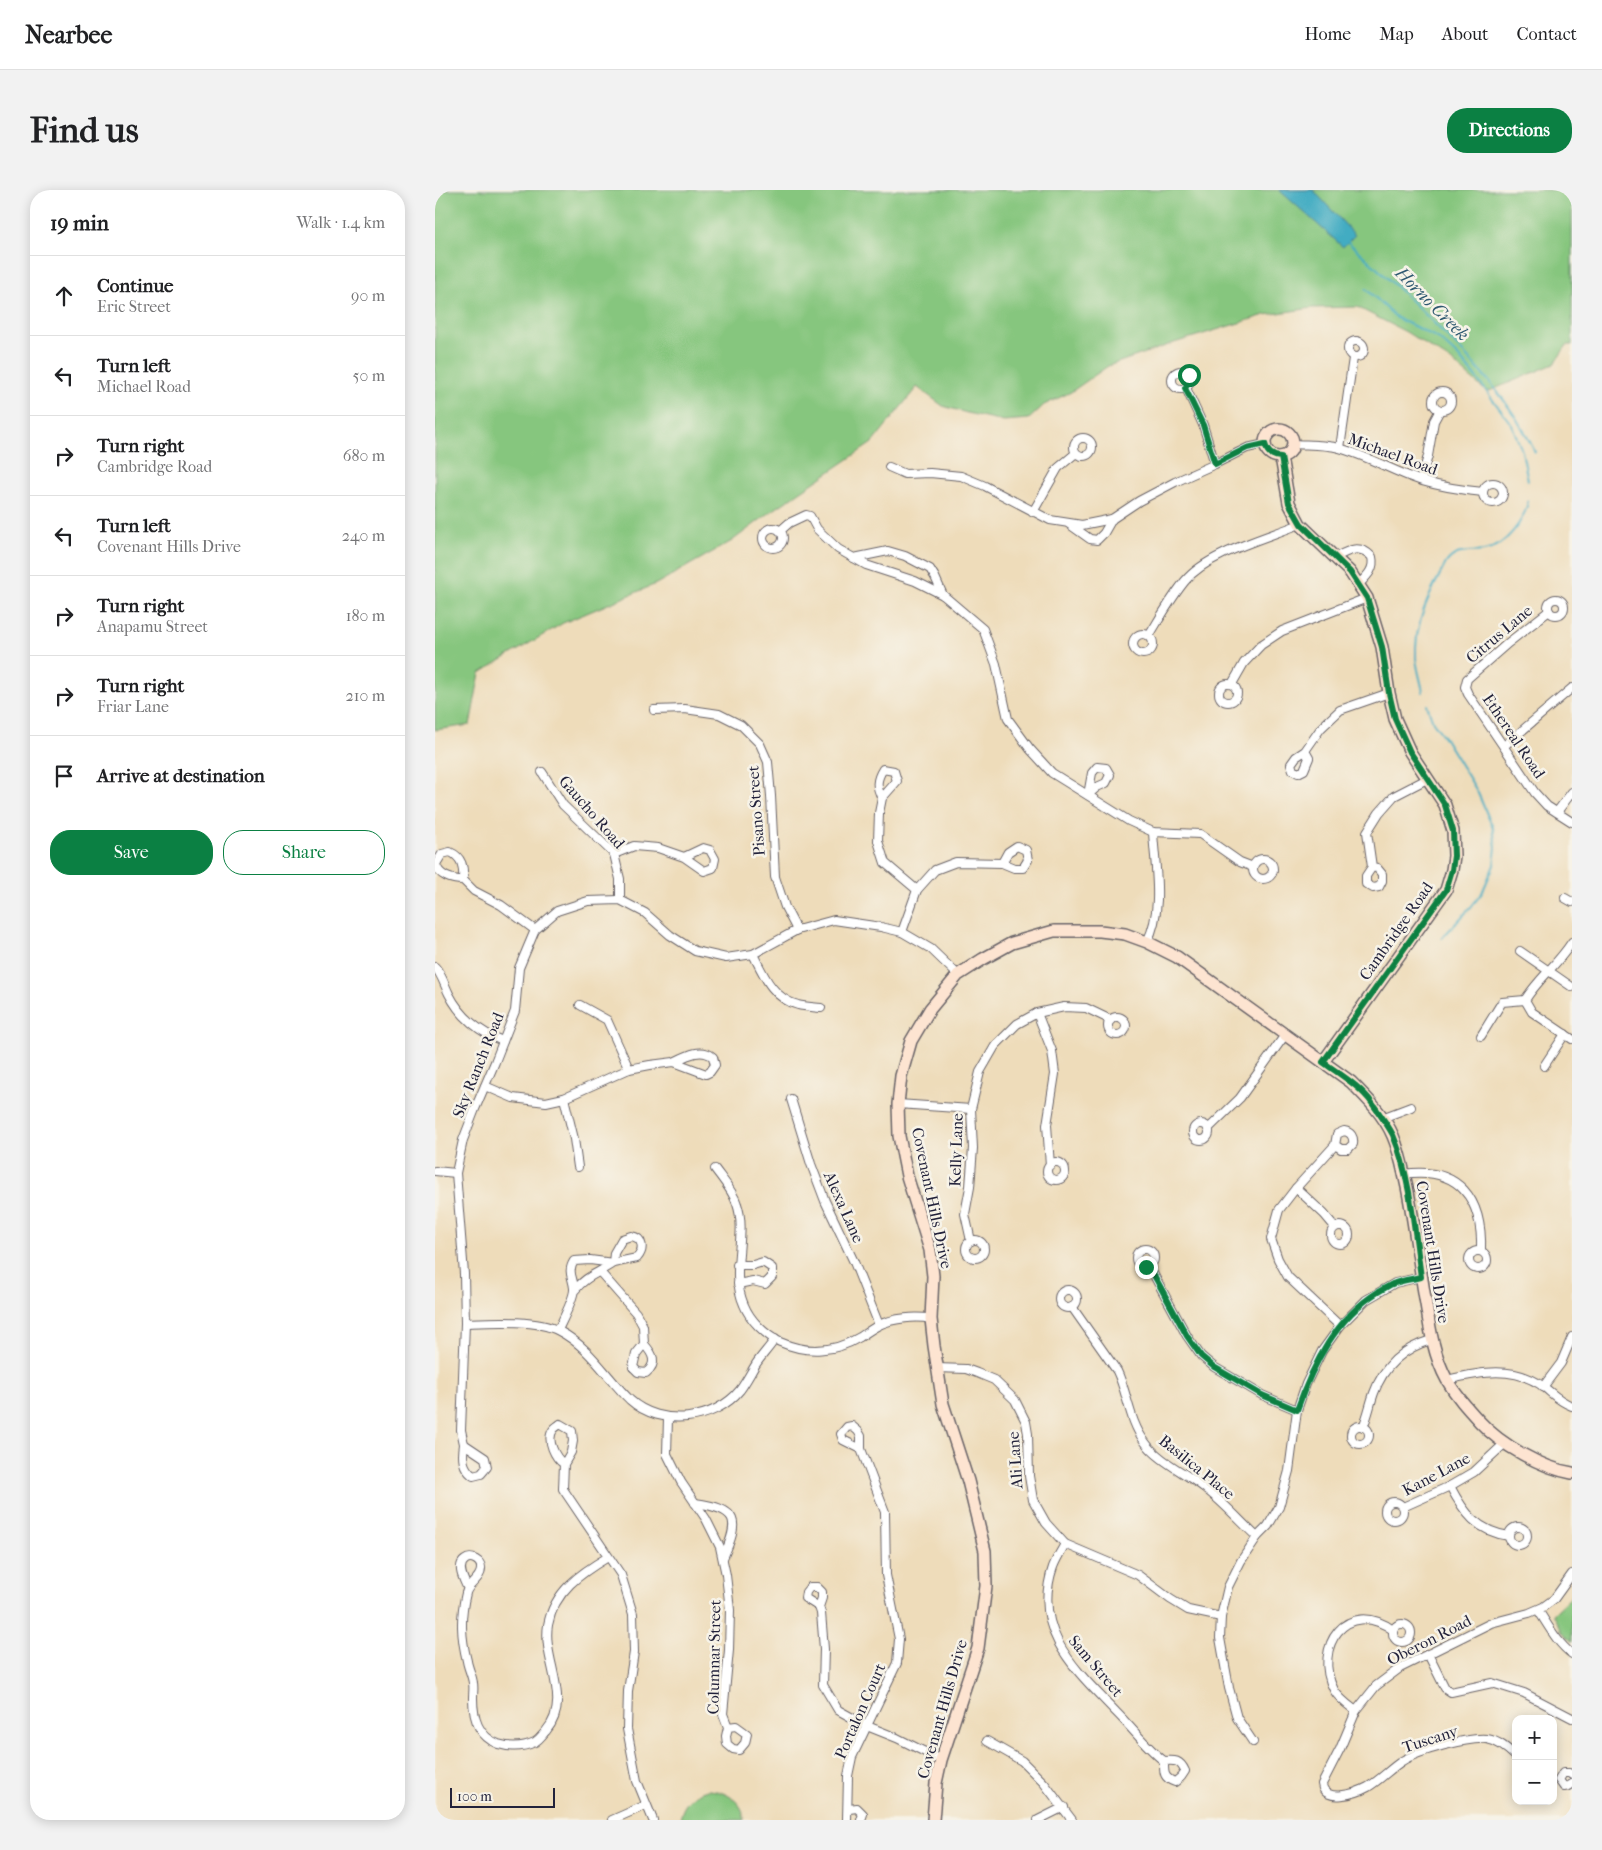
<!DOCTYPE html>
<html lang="en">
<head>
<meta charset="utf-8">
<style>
  body { margin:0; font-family:"IM FELL French Canon",serif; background:#f2f2f2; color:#202124 }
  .controls { position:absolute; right:15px; bottom:15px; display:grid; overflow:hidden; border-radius:10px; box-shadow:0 2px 12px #0003 }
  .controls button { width:45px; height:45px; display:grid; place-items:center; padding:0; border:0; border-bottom:1px solid #e0e0e0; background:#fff; color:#202124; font:25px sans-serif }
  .scale { position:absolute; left:15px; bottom:12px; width:105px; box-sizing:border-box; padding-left:5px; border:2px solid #22223b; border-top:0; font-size:14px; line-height:18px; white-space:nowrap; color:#22223b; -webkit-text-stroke:4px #f7f3e8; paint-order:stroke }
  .stop { position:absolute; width:15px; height:15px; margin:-11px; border:4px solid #0b8043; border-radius:50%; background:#fff }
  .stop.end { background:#0b8043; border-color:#fff; box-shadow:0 1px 5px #0008 }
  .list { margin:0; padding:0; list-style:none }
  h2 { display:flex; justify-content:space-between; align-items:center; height:65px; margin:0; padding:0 20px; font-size:21px }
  h2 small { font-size:16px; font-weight:400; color:#757577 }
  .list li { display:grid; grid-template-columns:32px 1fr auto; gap:15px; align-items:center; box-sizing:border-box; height:80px; padding:0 20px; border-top:1px solid #e0e0e0 }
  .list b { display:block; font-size:19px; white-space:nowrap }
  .list p { margin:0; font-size:16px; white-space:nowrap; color:#757577 }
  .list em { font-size:16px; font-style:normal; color:#757577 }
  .actions { display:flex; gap:10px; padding:15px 20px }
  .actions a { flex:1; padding:11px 0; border:1px solid #0b8043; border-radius:20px; text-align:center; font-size:18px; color:#0b8043 }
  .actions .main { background:#0b8043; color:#fff }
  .icon { flex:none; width:28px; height:28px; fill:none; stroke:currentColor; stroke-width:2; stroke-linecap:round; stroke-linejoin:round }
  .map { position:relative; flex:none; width:1137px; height:1630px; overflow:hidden; border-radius:20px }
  header { display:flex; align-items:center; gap:30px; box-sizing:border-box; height:70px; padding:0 25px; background:#fff; border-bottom:1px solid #e0e0e0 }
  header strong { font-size:24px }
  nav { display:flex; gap:28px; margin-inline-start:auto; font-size:18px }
  .intro { display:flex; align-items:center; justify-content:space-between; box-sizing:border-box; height:120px; padding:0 30px }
  h1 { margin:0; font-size:35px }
  .button { padding:12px 22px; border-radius:20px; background:#0b8043; color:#fff; font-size:18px; font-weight:700 }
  main { display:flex; gap:30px; padding:0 30px }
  aside { flex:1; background:#fff; border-radius:20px; box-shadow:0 2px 12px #0003 }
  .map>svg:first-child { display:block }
  .green { fill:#86c67e; stroke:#54745c }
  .water { fill:#42acc2; stroke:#32677e }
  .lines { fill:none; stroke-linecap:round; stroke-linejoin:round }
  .stream { stroke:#42acc2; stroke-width:2 }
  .street-casing { stroke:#696367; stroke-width:10 }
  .secondary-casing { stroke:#696367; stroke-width:14 }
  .street { stroke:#fff; stroke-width:8 }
  .secondary { stroke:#fde4d1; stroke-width:11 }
  .route { stroke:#0b8043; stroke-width:6 }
  .labels { text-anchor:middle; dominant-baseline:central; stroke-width:5; stroke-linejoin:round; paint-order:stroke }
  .street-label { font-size:16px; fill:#22223b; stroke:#f7f3e8 }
  .water-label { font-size:18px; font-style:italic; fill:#2f5971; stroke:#f7f3e8 }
</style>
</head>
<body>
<header>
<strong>Nearbee</strong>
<nav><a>Home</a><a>Map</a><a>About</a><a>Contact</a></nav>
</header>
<div class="intro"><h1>Find us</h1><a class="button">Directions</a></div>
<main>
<aside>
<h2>19 min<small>Walk · 1.4 km</small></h2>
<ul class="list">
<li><svg class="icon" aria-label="ahead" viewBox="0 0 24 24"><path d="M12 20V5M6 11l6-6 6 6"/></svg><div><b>Continue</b><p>Eric Street</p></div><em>90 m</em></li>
<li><svg class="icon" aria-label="left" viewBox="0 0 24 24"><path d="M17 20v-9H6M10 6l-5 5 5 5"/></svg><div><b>Turn left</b><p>Michael Road</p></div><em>50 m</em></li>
<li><svg class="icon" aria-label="right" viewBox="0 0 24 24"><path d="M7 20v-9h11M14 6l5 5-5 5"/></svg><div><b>Turn right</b><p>Cambridge Road</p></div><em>680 m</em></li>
<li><svg class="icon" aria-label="left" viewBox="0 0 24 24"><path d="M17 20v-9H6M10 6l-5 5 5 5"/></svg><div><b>Turn left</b><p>Covenant Hills Drive</p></div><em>240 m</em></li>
<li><svg class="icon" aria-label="right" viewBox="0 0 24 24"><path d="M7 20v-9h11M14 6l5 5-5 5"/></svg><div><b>Turn right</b><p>Anapamu Street</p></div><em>180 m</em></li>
<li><svg class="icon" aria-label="right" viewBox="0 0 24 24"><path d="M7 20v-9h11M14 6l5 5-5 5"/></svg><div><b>Turn right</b><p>Friar Lane</p></div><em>210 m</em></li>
<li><svg class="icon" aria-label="arrive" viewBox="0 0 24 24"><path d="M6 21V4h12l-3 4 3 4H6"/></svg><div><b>Arrive at destination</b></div></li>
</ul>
<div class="actions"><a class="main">Save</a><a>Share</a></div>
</aside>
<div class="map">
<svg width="1137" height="1630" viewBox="0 0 1137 1630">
  <rect width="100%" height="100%" fill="#f7f3e8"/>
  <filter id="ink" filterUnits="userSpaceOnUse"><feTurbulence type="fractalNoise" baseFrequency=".02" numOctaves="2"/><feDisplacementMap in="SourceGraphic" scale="10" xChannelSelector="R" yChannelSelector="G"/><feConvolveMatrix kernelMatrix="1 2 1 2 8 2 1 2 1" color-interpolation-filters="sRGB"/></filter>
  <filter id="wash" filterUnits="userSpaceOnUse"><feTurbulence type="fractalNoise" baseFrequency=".0096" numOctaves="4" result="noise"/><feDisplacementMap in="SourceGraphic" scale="20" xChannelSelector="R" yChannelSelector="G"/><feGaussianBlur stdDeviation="1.12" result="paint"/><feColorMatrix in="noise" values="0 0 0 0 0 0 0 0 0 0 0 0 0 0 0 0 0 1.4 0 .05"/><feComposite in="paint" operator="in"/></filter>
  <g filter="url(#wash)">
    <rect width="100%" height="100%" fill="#eedcba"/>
    <g class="green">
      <polygon points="0,0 1137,0 1137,155 1132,155 1119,174 1052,202 1015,170 971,142 922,117 877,118 830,125 739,153 673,176 636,202 609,215 594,229 568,231 532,223 508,216 482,197 437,253 337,321 297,351 221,394 128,433 45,483 35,535 0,540"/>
      <polygon points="1137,1406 1137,1452 1127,1441 1118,1424"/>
      <path d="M272,1600C289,1600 309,1611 309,1630H245C247,1614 258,1604 272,1600Z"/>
    </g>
    <polygon class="water" points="844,0 878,0 920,45 908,57"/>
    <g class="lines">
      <g class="stream">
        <path d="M912,51C943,79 973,107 1003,137C1043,177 1075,210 1100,262"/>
        <polyline points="931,99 962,128 1003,148 1023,166 1042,189 1077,235 1087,261 1093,291"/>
        <path d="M988,502C986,491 982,479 981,468C979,432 995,403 1011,373C1021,359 1034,363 1049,361C1070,357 1090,330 1093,311"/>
        <polyline points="992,515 998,532 1009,547 1042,601 1058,638 1061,657 1059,675 1047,703 1036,717 1007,748"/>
      </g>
    </g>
  </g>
  <g filter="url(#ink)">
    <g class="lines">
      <g class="street-casing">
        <g id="street">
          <circle cx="921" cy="159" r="8"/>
          <circle cx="746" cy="190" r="9"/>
          <polyline points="751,198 768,235 780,274"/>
          <circle cx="1007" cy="211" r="9"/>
          <circle cx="648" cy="257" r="9"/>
          <path d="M858,254C874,255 889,254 904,258C933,266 959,282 987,291C1007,297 1027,300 1048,302"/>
          <polyline points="905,258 918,168"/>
          <polyline points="454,277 470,284 495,283 526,286 550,296 615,330 647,335 677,329 704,311 740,292 780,274 812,258 830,254"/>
          <polyline points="986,290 993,266 999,231 1005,220"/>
          <circle cx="1058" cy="303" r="10"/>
          <polyline points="598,322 623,278 641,263"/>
          <polyline points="634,334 655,349 662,350 669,343 677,329"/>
          <circle cx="338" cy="348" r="10"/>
          <polyline points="345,341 354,333 371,325 375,326 382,339 403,359 431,375 480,391 508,405 548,439 561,474 573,529 595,559 617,583 694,631 718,642 765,644 805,672 818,677"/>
          <path d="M901,367C914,360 925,354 937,367C940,379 932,386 924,394"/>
          <polyline points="419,368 453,361 470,366 495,379 500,387 508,405"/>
          <circle cx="1121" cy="417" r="8"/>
          <polyline points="1114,421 1073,453 1032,489 1030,497 1033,504 1100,603 1112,616 1137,632"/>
          <circle cx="708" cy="454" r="10"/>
          <path d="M714,446C725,428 736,408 750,391C773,363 831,348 865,334"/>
          <circle cx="793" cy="503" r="9"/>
          <polyline points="797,494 809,473 826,455 847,441 932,408"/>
          <polyline points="219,520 250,519 284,524 306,535 325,554 333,572 336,606 340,687 350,717 362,740"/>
          <polyline points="1069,556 1137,498"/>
          <polyline points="870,561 874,568 869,580 863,583 858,580 856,574 861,567 870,561 886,538 905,520 954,503"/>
          <polygon points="662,577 671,578 675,585 671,593 662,597 653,605 657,583"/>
          <polyline points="107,582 128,615 179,664 185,689 185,710"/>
          <path d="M447,608C441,597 441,590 448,579L459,581L462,591L447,608L444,623L443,651L450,673L482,700"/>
          <polyline points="1122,622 1137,602"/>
          <polyline points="179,664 199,656 223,658 249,667 269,681 278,678 280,669 275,660 268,658 249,667"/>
          <circle cx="828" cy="679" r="10"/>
          <polyline points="937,677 942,678 947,684 947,691 944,697 938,698 931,694 931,686 937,677 932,642 944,623 959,606 992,589"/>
          <path d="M28,690C17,690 3,686 1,674L7,664L15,662C27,667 29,677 28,690L39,701L66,715L100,740"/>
          <polyline points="1130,708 1137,712"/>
          <polyline points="467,742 482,700 500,680 521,672 567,673 579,678 588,678 593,670 591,660 582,656 573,662 567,673"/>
          <path d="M712,752C729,719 720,678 718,642"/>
          <path d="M1137,752C1123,774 1104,788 1090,810L1097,822L1137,849"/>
          <polyline points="1085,761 1137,797"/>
          <path d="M318,764C328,784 338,809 363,815C370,817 379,817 386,818"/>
          <path d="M0,777C7,785 9,794 14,804C25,826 45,843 68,851"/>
          <polyline points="145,815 172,830 194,879"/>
          <polyline points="602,823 617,861 620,884 612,935 615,975"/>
          <circle cx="682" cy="836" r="9"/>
          <polyline points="1046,846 1067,812 1090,810"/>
          <polyline points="1109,876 1130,844"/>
          <path d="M50,896L78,908L111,912L129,908L194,879L215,875L239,872L271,884L275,882L280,875L278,867C266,857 251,866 239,872"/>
          <polyline points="129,908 139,949 143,977"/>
          <polyline points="356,909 376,974 390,1011 419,1072 444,1135"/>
          <polyline points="463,914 536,919"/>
          <polyline points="947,928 976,917"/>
          <circle cx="766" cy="942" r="8"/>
          <polyline points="773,939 805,908 850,845"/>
          <path d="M900,955L906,959H913L918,954C919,947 916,942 909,941L902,944L900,955L861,998L844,1020L836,1049L843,1069L853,1087L905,1136"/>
          <circle cx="621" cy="981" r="9"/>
          <path d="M280,979C288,990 298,1001 302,1014C313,1045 294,1081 309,1115C315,1130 330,1145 345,1152C372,1164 400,1162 425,1147C431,1143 438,1138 444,1135C459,1128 481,1126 496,1129"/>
          <polyline points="0,981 21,983"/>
          <path d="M969,984C1024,976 1048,1009 1046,1061"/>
          <polyline points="861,998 889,1024 900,1037"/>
          <circle cx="905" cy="1045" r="9"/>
          <circle cx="540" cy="1059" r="9"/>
          <polyline points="536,1051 530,1024 535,997 538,958 536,919 545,882 560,856 582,834 602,823 629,817 651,818 676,830"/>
          <circle cx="710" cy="1068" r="9"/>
          <circle cx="1043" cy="1070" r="9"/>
          <polyline points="302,1075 318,1075 328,1072 337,1078 337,1087 330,1094 318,1091 303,1094"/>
          <polyline points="714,1076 752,1146 766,1166 779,1177 827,1205 862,1220"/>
          <path d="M165,1082L201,1123L208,1136L209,1154L201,1164L198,1177L203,1182L211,1183C223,1173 218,1164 209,1154"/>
          <circle cx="633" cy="1109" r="9"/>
          <path d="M637,1117L682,1181C693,1204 694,1231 710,1252C722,1270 754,1285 771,1299C789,1313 805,1331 822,1347"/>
          <path d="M30,1133C56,1132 101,1129 124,1141C155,1157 171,1187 195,1210C226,1238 280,1231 305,1200C311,1192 316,1182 321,1174C327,1165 334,1158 340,1149"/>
          <path d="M123,1140C127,1131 140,1107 139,1098C138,1087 132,1082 139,1071L155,1070L178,1073L202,1068C209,1060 209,1048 196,1046L187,1049L179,1063L178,1073C164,1083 151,1086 140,1100"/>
          <polyline points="501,1178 531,1179 542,1183 559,1190 580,1210 591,1232 593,1244 594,1286 598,1310 611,1333 630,1354 703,1385 735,1409 753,1420 786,1427"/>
          <path d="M1012,1190C1045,1182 1079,1175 1109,1197C1119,1205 1124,1211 1137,1216"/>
          <polyline points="1108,1197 1126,1173 1137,1147"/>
          <polyline points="233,1228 232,1264 246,1292 271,1329 285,1357 291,1385 295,1420 294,1460 288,1524 293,1537 291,1546 292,1554 298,1559 304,1560 310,1553 312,1544 301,1536 293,1537"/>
          <circle cx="925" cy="1245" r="9"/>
          <path d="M928,1237C933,1226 935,1214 939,1203C949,1175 969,1158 996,1150"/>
          <polyline points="29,1254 26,1240 30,1133 29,1084 21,983 28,950 40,919 60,872 80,821 84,778 100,740 122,721 153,711 185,710 210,723 235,745 260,761 291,768 318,764 362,740 399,730 446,737 467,742 496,759 523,785"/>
          <path d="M29,1254L50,1268L52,1277L46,1284L38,1286C27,1277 27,1268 29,1254Z"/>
          <path d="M129,1274C120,1268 111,1250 118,1240C120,1237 123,1236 125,1234L137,1241L138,1251L136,1262L129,1274L128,1299L186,1385L198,1424L199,1462L193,1501L192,1539L202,1591L218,1630"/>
          <path d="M1015,1296C1029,1323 1042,1341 1074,1346"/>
          <circle cx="959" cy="1321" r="9"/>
          <path d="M260,1313C304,1319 305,1330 288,1368"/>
          <polyline points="968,1317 1015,1296 1039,1282 1069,1254"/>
          <circle cx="1083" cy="1346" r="9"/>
          <path d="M630,1354C626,1361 621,1369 618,1377C596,1441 641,1480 681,1522C697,1538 711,1557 729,1571C729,1582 728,1588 740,1592L746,1587L750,1581C745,1570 740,1570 729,1571"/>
          <path d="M32,1397C29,1390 21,1376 30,1370C36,1365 47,1371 46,1379C46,1389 33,1394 31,1403C25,1427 26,1447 32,1471C33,1478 37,1485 38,1493C39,1497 38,1503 38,1508C38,1528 43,1546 63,1554C76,1558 89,1557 100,1552C105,1549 107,1545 111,1541C138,1510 107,1470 113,1435C119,1401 146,1383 173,1367"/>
          <polyline points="384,1417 370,1408 371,1402 375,1397 382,1397 387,1402 387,1408 384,1417 386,1423 389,1459 388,1495 403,1520 432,1536 462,1548 506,1570"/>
          <path d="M1103,1420C1113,1435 1122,1453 1137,1464"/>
          <circle cx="967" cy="1443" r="9"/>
          <polyline points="993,1464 1010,1498 1016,1502 1057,1493 1089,1503 1137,1528"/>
          <path d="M921,1521C913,1515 904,1509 899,1500C877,1457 912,1407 958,1440"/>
          <polyline points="552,1551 587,1571 609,1593 637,1630"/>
          <polyline points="818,1552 802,1528 794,1498 785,1448 786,1427 793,1397 806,1371 822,1347 833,1336 844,1317 854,1281 862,1220 871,1194 887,1161 905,1136 931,1110 960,1093 986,1087"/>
          <path d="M1081,1567C1073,1559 1064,1551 1052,1549C1033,1547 983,1561 967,1571C955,1579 945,1590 933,1597C922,1603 889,1614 887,1594L905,1559L921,1521L941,1496L965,1478L1056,1433L1094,1423L1108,1417L1119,1409L1137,1384"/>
          <polyline points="1137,1585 1134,1583 1128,1583 1124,1590 1129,1597 1134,1596 1137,1594"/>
          <polyline points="414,1619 422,1618 428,1624 426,1630"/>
          <polyline points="177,1630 211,1615"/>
          <polyline points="412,1630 413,1586 417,1567 462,1473 464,1449 451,1385 450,1322 426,1259 426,1246 423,1241 417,1236 412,1237 406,1244 408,1250 426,1259"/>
          <polyline points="603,1630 629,1617"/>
        </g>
      </g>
      <g class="secondary-casing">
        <g id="secondary">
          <circle cx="844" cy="253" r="14"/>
          <polyline points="846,267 854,313 865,334 915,382 932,408 947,457 954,503 960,529 975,562 1010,615 1018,641 1019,666 1017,680 1011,700 888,872"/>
          <path d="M498,1630L501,1593L506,1570L543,1458L551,1396L550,1361L533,1291L508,1214L499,1156L496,1129L498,1086L495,1060L472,986L464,946L463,914L466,886L476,851L495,819L523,785L548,769L577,753L619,741H665L690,744L712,752L742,767L916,892C932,908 949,925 958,946C965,962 968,980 972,997C980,1036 984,1075 991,1114C995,1140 999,1166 1012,1190C1021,1206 1033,1219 1045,1232C1066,1255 1107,1278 1137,1283"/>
        </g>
      </g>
      <use href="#street" class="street"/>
      <use href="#secondary" class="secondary"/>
    </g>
  </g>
  <g class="lines" filter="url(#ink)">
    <path class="route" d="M711,1077L714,1076L752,1146L766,1166L779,1177L827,1205L862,1220C878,1174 901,1128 943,1102C949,1099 954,1095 960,1093C968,1090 978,1089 986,1087C980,1044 975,984 958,945C953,935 944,923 937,913C925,896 904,884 888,872L1011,700L1017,680L1019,666L1018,641L1010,615L975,562L960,529L954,503L947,457L932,408L915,382L866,334L854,313L846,267C837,267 832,263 830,254L812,258L780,274L768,235L750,198L755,191L754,185"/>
  </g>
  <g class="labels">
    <g class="street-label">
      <text transform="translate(958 264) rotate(20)">Michael Road</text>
      <text transform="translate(1064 444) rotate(-40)">Citrus Lane</text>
      <text transform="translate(1079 546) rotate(56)">Ethereal Road</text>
      <text transform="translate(321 621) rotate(-94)">Pisano Street</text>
      <text transform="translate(157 622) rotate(49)">Gaucho Road</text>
      <text transform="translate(961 741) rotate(-55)">Cambridge Road</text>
      <text transform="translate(43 875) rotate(-68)">Sky Ranch Road</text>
      <text transform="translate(521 960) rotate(-88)">Kelly Lane</text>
      <text transform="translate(497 1008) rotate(78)">Covenant Hills Drive</text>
      <text transform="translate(409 1017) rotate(66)">Alexa Lane</text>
      <text transform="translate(998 1062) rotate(81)">Covenant Hills Drive</text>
      <text transform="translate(580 1270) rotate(-94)">Ali Lane</text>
      <text transform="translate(762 1277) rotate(39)">Basilica Place</text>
      <text transform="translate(1001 1284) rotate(-28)">Kane Lane</text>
      <text transform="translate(994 1450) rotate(-27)">Oberon Road</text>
      <text transform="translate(279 1467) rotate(-89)">Columnar Street</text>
      <text transform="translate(661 1476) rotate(50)">Sam Street</text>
      <text transform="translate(507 1519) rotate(-74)">Covenant Hills Drive</text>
      <text transform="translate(425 1521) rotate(-66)">Portalon Court</text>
      <text transform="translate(995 1549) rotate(-18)">Tuscany</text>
    </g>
    <g class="water-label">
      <text transform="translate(997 114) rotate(45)">Horno Creek</text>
    </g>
  </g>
</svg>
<div class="controls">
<button>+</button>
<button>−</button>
</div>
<div class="scale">100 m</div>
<div class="stop" style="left:754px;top:185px"></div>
<div class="stop end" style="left:711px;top:1077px"></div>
</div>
</main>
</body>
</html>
